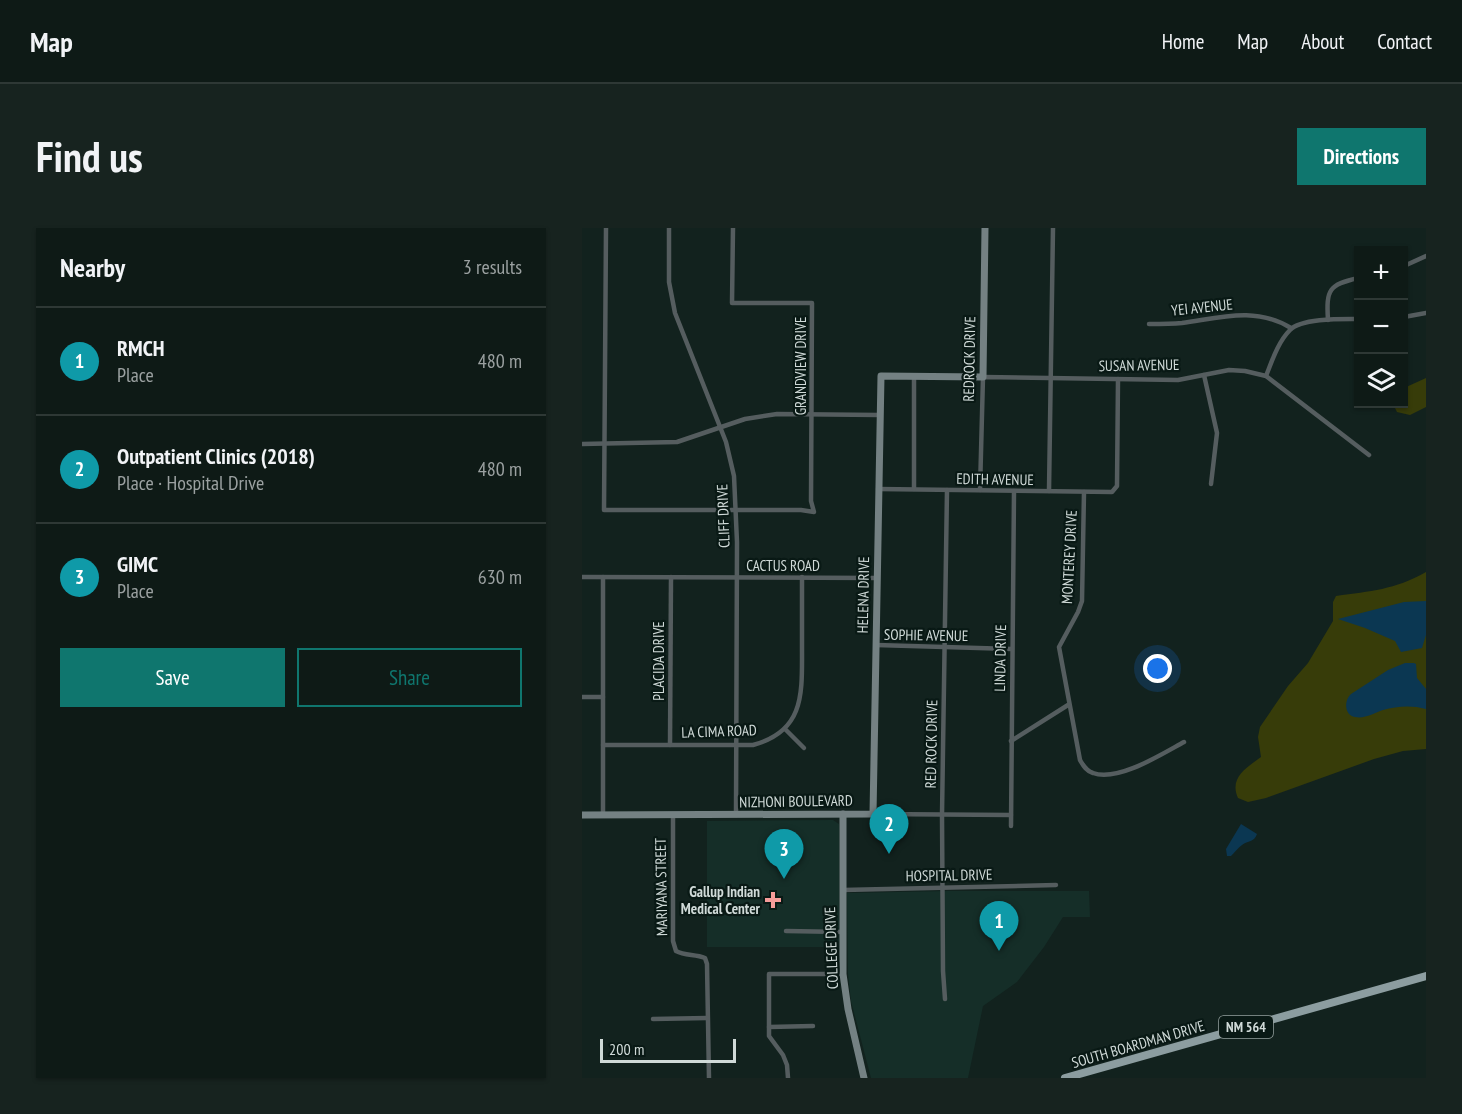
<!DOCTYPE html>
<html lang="en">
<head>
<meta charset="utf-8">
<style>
  body { margin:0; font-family:"PT Sans Narrow",sans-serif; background:#17231f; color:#f1f3f6 }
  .controls { position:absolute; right:18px; top:18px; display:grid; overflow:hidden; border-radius:0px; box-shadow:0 2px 4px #0004 }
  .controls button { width:54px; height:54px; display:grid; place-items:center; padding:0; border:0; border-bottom:2px solid #2e3835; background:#0e1a16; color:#f1f3f6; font:30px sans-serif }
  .scale { position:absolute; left:18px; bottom:15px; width:136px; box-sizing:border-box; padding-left:6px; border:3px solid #d0dad8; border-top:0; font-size:16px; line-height:21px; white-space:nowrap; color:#d0dad8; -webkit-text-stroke:4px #091915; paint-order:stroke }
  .you { position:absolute; left:576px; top:441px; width:21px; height:21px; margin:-15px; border:4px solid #fff; border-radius:50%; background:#1a73e8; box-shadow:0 0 0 9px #1a73e833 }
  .badge { display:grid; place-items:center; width:39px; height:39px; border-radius:50%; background:#0f766e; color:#fff; font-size:20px; font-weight:700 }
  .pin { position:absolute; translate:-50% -50px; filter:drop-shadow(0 2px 3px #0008) }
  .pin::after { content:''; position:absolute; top:32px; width:21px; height:18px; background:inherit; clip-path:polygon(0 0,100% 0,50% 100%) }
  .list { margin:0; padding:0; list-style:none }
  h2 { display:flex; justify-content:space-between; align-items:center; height:78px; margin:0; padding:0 24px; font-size:26px }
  h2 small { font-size:20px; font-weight:400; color:#9ba1a1 }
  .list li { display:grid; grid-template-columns:39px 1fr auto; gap:18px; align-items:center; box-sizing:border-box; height:108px; padding:0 24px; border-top:2px solid #2e3835 }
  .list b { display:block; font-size:22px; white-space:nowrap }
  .list p { margin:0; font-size:20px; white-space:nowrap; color:#9ba1a1 }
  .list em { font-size:20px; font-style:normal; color:#9ba1a1 }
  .actions { display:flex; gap:12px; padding:18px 24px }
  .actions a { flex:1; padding:14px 0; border:2px solid #0f766e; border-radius:0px; text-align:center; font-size:21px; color:#0f766e }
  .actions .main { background:#0f766e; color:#fff }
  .icon { flex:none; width:33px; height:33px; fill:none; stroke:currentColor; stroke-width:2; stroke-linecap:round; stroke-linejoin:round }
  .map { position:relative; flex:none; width:844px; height:850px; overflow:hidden; border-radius:0px }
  header { display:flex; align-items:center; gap:36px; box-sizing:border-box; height:84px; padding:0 30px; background:#0e1a16; border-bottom:2px solid #2e3835 }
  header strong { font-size:28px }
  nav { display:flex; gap:33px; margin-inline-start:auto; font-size:21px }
  .intro { display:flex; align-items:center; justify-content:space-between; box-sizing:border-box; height:144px; padding:0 36px }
  h1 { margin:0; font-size:42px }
  .button { padding:15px 27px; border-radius:0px; background:#0f766e; color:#fff; font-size:21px; font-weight:700 }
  main { display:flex; gap:36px; padding:0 36px }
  aside { flex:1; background:#0e1a16; border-radius:0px; box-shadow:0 2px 4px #0004 }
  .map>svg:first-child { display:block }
  .built { fill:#152e28 }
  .green { fill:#373c09 }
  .water { fill:#0b3752 }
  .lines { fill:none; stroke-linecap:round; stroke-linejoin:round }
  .minor { stroke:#555d5f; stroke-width:4.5 }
  .secondary { stroke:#748183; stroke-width:7 }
  .primary { stroke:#8c9da0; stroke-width:8 }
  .poi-dot { fill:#f59b99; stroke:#091915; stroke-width:2 }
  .labels { text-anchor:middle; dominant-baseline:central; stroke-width:4.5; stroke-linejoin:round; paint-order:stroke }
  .shield { fill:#091915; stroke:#94a09e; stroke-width:1.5 }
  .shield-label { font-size:14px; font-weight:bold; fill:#d0dad8 }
  .street-label { font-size:15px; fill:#d0dad8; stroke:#091915 }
  .poi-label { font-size:15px; font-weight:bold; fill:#d0dad8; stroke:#091915; text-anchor:end }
</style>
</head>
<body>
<header>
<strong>Map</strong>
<nav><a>Home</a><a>Map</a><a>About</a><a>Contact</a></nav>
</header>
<div class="intro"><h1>Find us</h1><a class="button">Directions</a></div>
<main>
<aside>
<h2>Nearby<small>3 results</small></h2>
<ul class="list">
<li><span class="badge" style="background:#0f9aa8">1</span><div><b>RMCH</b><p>Place</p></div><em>480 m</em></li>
<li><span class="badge" style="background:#0f9aa8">2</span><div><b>Outpatient Clinics (2018)</b><p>Place · Hospital Drive</p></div><em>480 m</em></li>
<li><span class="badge" style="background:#0f9aa8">3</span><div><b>GIMC</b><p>Place</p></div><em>630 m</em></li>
</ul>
<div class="actions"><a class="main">Save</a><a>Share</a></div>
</aside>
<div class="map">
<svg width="844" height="850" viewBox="0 0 844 850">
  <rect width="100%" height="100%" fill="#12221e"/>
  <g class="built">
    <polygon points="251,592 257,596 257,719 125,719 125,593"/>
    <polygon points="365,663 507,663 508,689 481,689 462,719 435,754 401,778 386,850 289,850 269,773 266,746 265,665"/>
  </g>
  <g class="green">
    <polygon points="844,150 844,179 828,187 815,184 811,176 822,176 822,160"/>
    <path d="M844,344V521L821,523L792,531L684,570L666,574L656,570C647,550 664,540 679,529L676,509L678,499L706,458L726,435L751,393V374L754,368C789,363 812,362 844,344Z"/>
  </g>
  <g class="water">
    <polygon points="844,373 844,407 840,420 819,424 813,413 783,400 756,391 822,374"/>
    <path d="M823,435H832L834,436L835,450L844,461V481C830,477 815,478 801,482C792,485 783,491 773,489C762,487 762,472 769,466L806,442Z"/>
    <path d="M659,596L675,606C672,615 666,612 660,617C656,620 652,625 649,628H645L644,621Z"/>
  </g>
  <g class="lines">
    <g class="minor">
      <polyline points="24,0 22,282 219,282 232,284 229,273 230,75 150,75 151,0"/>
      <polyline points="87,0 87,54 93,85 144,214 152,248 155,314 154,587"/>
      <polyline points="822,38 844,28"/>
      <polyline points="822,89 844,85"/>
      <path d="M746,92C744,61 747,57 776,50"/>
      <path d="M567,96C578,96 589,96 600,95C637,90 673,78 709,100"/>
      <polyline points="622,147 635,205 629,256"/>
      <path d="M684,148C690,133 696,114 708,102C719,90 760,91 776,91"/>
      <polyline points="0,216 95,214 163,191 195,186 297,187"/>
      <polyline points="296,261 530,264 535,258 536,151"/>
      <polyline points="332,261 332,148"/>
      <polyline points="398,262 401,149 596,152 647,142 663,143 684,148 787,227"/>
      <polyline points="467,263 471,0"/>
      <path d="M502,264L500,373L496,384L477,419L498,532C501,537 504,543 511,545C536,554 580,526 602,514"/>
      <polyline points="0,349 295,350"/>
      <polyline points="294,417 430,421"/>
      <polyline points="0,469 21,469"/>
      <polyline points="203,501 222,520"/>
      <polyline points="429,513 486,477"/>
      <path d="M21,517H171C223,503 220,465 220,420C220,396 220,372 220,349"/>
      <polyline points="88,517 89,349"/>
      <polyline points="291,586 429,587"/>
      <polyline points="21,587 21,349"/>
      <path d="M91,587V713L94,723C103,728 113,726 123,730L125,736L127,850"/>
      <polyline points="429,598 432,263"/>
      <polyline points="261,662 474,657"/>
      <polyline points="204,703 261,704"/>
      <polyline points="363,771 361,743 360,587 365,262"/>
      <polyline points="71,791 125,790"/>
      <polyline points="187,799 231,798"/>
      <polyline points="206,850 205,837 201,827 187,808 187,746 261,746"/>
    </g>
    <g class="secondary">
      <polyline points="261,586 261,746 266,781 282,850"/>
      <polyline points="0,587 291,586 299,148 401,149 403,0"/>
    </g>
    <polyline class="primary" points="483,850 844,748"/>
  </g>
  <path class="poi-dot" d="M188 663h6v6h6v6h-6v6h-6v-6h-6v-6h6z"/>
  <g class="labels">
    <rect class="shield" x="637" y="788" width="54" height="22" rx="4.5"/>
    <g class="shield-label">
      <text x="664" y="799">NM 564</text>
    </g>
    <g class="street-label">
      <text transform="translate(620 79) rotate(-6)">YEI AVENUE</text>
      <text transform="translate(387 131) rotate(-89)">REDROCK DRIVE</text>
      <text transform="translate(557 137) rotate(-1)">SUSAN AVENUE</text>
      <text transform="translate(218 138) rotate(-90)">GRANDVIEW DRIVE</text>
      <text transform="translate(413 251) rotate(1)">EDITH AVENUE</text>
      <text transform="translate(141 288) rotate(-92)">CLIFF DRIVE</text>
      <text transform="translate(487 329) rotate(-87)">MONTEREY DRIVE</text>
      <text x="201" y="337">CACTUS ROAD</text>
      <text transform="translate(281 367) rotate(-89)">HELENA DRIVE</text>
      <text transform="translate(344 407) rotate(1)">SOPHIE AVENUE</text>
      <text transform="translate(418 430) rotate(-89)">LINDA DRIVE</text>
      <text transform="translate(76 433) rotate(-90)">PLACIDA DRIVE</text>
      <text transform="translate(137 503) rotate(-2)">LA CIMA ROAD</text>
      <text transform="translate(349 516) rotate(-89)">RED ROCK DRIVE</text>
      <text transform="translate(214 573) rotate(-1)">NIZHONI BOULEVARD</text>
      <text transform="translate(367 647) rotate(-1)">HOSPITAL DRIVE</text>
      <text transform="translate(79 659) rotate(-91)">MARIYANA STREET</text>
      <text transform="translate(249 720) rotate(-92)">COLLEGE DRIVE</text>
      <text transform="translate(556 816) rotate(-16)">SOUTH BOARDMAN DRIVE</text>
    </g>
    <g class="poi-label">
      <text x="178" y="663">Gallup Indian<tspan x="178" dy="17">Medical Center</tspan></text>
    </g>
  </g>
</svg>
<div class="controls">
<button>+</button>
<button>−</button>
<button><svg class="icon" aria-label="layers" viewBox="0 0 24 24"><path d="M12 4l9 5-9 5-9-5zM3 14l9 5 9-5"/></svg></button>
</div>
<div class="scale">200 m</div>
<div class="you"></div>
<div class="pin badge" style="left:417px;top:723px;background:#0f9aa8">1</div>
<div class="pin badge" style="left:307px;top:626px;background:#0f9aa8">2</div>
<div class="pin badge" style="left:202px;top:651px;background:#0f9aa8">3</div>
</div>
</main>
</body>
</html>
